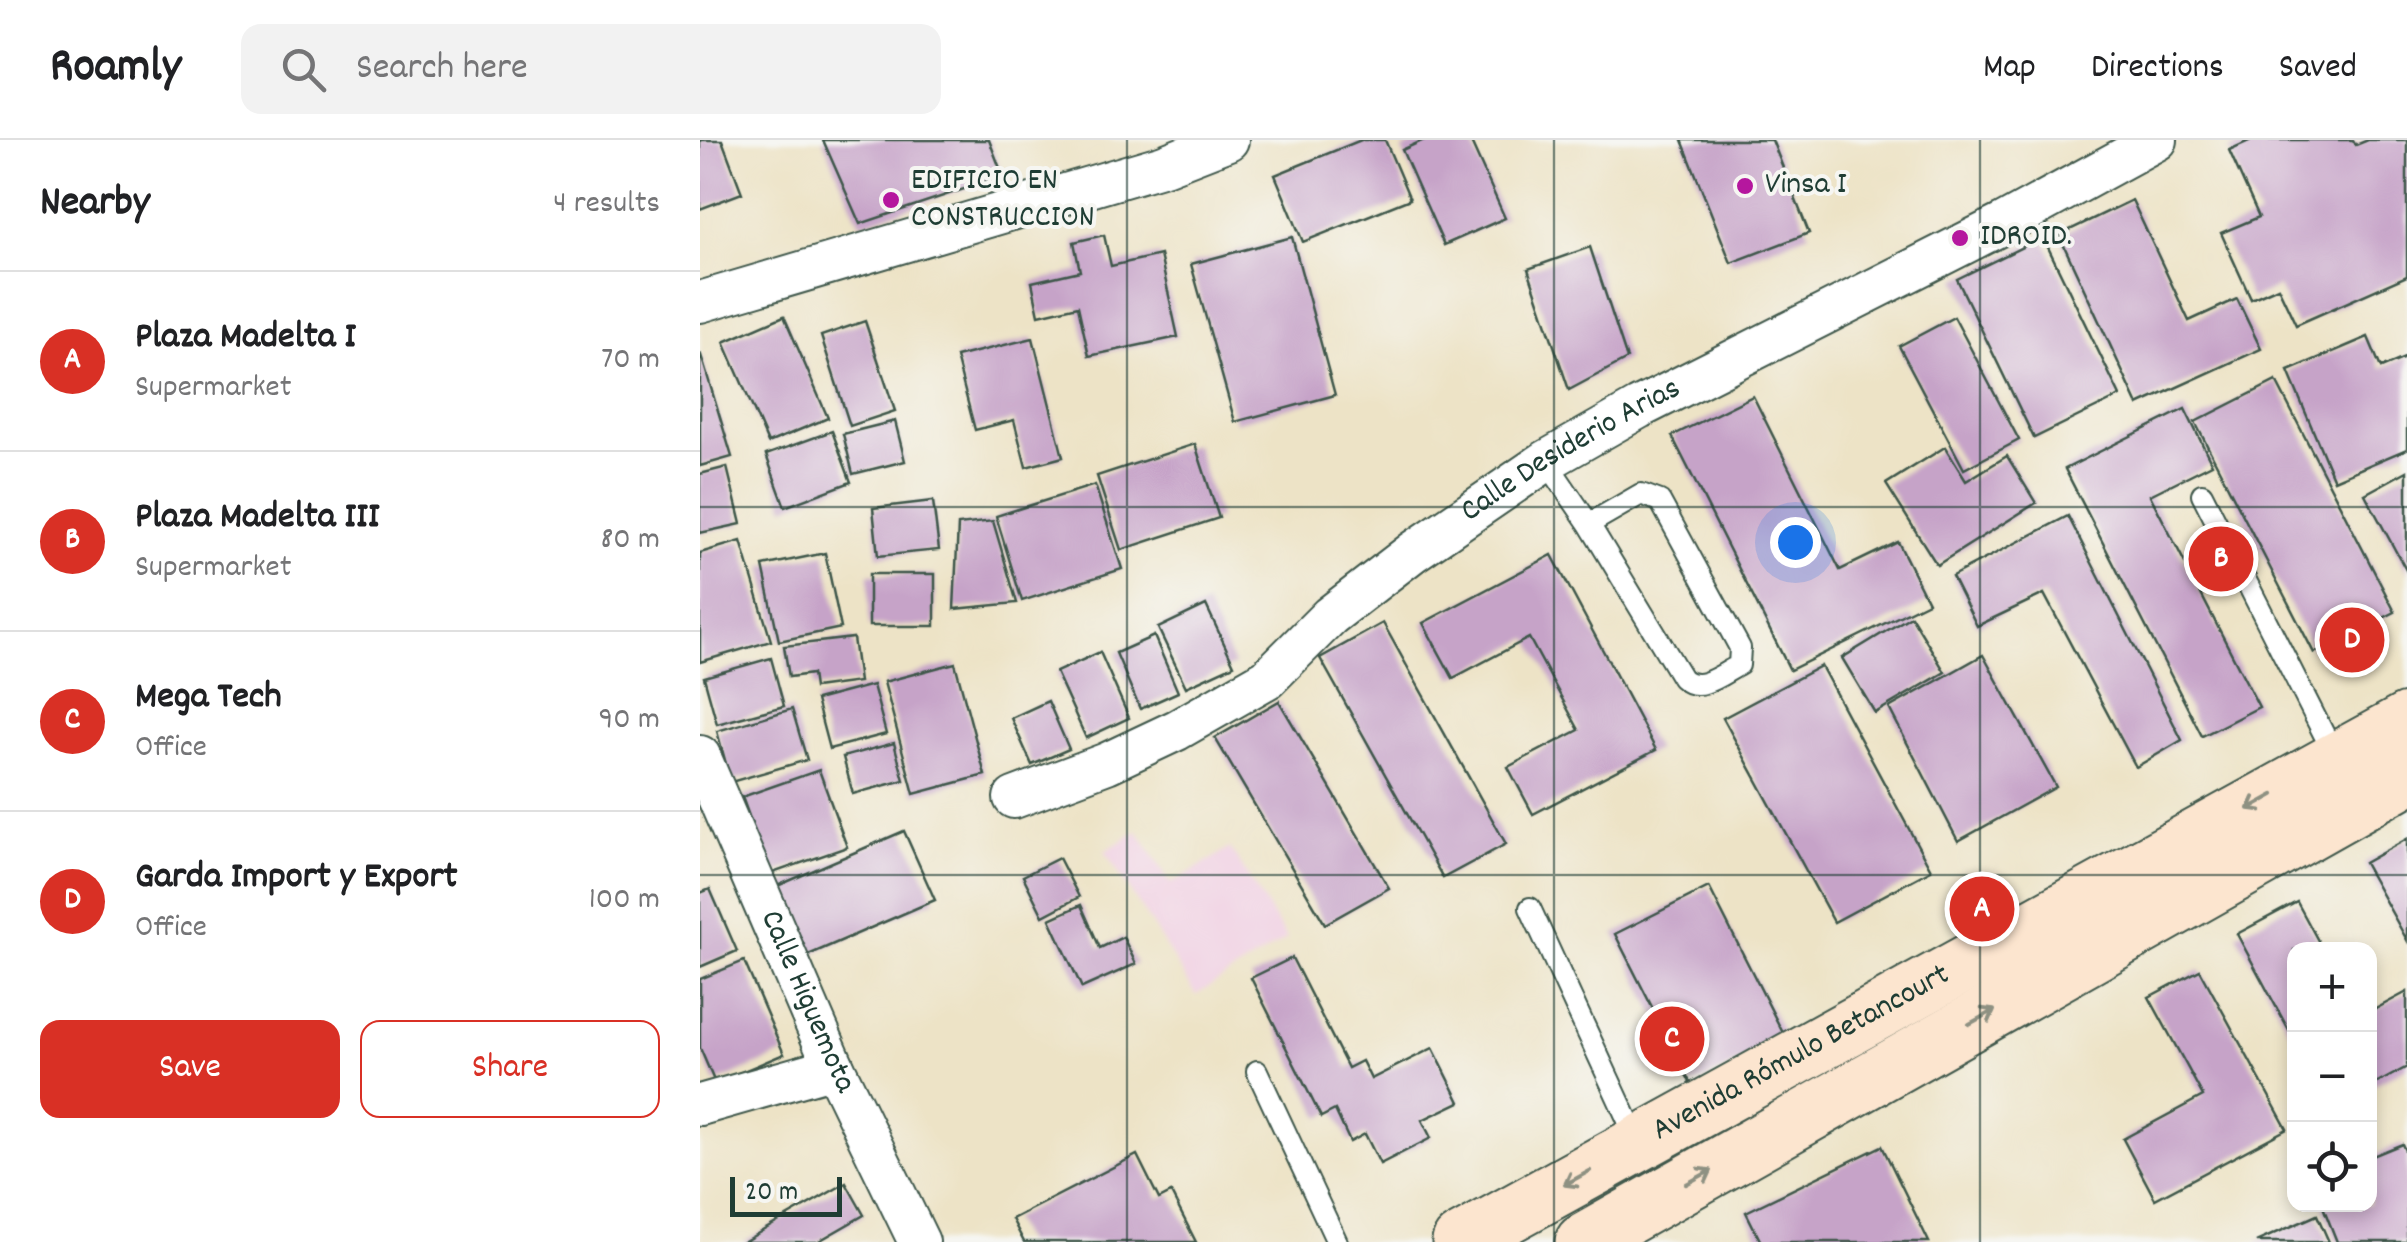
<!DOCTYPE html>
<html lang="en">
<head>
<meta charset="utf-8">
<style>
  body { margin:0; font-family:Dekko,sans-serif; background:#f2f2f2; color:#202124 }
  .controls { position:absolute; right:30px; bottom:30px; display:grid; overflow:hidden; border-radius:20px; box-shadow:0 5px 15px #0003 }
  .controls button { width:90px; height:90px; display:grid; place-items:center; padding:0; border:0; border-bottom:2px solid #e0e0e0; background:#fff; color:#202124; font:50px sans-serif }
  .scale { position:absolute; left:30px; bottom:25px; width:112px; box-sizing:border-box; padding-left:10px; border:5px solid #1f3d34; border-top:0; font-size:28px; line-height:35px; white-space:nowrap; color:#1f3d34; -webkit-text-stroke:8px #f6f6f2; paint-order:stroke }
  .you { position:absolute; left:1095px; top:402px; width:35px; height:35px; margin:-25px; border:8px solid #fff; border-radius:50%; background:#1a73e8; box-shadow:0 0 0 15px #1a73e833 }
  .badge { display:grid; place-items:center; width:65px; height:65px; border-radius:50%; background:#d93025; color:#fff; font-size:32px; font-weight:700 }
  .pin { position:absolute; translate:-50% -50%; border:5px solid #fff; box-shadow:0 2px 10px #0006 }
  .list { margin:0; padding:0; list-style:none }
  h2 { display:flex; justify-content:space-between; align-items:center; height:130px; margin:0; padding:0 40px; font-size:42px }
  h2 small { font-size:32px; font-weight:400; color:#757577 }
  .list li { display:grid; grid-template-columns:65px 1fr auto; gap:30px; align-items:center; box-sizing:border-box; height:180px; padding:0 40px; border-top:2px solid #e0e0e0 }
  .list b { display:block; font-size:38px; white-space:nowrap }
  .list p { margin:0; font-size:32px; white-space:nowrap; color:#757577 }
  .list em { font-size:32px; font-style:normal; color:#757577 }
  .actions { display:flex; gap:20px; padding:30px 40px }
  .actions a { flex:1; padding:22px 0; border:2px solid #d93025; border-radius:20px; text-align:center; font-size:35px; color:#d93025 }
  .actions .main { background:#d93025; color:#fff }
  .icon { flex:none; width:55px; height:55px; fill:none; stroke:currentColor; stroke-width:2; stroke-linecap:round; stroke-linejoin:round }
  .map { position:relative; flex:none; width:1707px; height:1102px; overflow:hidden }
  header { display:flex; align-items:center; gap:60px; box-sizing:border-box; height:140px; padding:0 50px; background:#fff; border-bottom:2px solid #e0e0e0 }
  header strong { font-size:48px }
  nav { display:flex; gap:55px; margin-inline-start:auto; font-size:35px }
  .search { width:700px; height:90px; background:#f2f2f2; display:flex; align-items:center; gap:25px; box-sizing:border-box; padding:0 35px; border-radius:20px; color:#757577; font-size:38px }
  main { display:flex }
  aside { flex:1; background:#fff }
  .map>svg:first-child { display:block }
  .built { fill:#f1d0e3 }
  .building { fill:#c6a3c8 }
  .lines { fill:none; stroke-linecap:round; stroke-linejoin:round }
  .lane-casing { stroke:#3e564a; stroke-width:24 }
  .street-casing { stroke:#3e564a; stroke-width:44 }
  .secondary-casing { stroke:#3e564a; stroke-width:59 }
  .lane { stroke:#fff; stroke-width:20 }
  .street { stroke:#fff; stroke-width:40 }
  .secondary { stroke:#fce5cf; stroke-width:55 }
  .oneway { stroke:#8e9182 }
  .grid { fill:none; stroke:#1f3d34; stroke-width:2.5; stroke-opacity:0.55 }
  .poi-dot { fill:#b5179e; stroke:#f6f6f2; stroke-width:4 }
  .labels { text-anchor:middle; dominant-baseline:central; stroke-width:8; stroke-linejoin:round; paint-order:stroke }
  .poi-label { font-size:32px; fill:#1f3d34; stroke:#f6f6f2; text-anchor:start }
  .street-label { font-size:32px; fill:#1f3d34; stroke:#f6f6f2 }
</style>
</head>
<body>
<header>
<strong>Roamly</strong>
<div class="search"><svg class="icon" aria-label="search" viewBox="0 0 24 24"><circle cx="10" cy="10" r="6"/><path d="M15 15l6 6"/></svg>Search here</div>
<nav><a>Map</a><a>Directions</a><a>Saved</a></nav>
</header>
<main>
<aside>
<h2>Nearby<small>4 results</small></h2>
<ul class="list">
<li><span class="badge">A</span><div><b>Plaza Madelta I</b><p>Supermarket</p></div><em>70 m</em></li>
<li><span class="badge">B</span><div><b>Plaza Madelta III</b><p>Supermarket</p></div><em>80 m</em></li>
<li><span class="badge">C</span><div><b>Mega Tech</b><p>Office</p></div><em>90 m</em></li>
<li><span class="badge">D</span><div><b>Garda Import y Export</b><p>Office</p></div><em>100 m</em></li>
</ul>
<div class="actions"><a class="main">Save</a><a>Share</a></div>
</aside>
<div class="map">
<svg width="1707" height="1102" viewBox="0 0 1707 1102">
  <rect width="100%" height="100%" fill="#f6f6f2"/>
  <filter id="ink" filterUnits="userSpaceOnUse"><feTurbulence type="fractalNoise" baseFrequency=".01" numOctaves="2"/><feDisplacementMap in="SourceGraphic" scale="20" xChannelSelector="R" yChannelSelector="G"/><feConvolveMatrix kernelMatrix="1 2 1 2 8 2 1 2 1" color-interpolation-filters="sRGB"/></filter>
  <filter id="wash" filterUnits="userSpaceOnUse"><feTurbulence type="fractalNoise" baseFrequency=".0048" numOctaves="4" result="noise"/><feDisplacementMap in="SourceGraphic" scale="40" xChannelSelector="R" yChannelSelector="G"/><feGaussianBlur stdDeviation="2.25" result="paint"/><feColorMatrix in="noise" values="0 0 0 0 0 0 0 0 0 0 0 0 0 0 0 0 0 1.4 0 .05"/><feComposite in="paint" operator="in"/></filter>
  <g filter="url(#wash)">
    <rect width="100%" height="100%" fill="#ede3c6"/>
    <polygon class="built" points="438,691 471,744 530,708 587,799 496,855 405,711"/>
    <g id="blocks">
      <g class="building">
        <polygon points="0,0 22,0 42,53 0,69"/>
        <polygon points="123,0 289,0 303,36 160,84"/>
        <polygon points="661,0 685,0 710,59 603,102 575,35"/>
        <polygon points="724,0 770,0 805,78 744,105 702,10"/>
        <polygon points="982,0 1072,0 1109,93 1031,123"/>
        <polygon points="1551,0 1653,0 1656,5 1668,0 1707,0 1707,136 1596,185 1578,147 1551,159 1521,93 1559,77 1529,10"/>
        <polygon points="1432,60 1489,181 1537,159 1561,209 1438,265 1359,95"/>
        <polygon points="404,95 411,126 460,115 478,197 389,216 378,166 339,175 332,142 380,131 374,102"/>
        <polygon points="592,97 635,255 535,282 491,124"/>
        <polygon points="1343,97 1420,256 1334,298 1257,139"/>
        <polygon points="890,107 927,219 869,250 828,129"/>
        <polygon points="84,176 128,278 68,303 24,202"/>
        <polygon points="1254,177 1319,300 1264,329 1199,206"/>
        <polygon points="165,181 195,271 150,286 121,196"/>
        <polygon points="1668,197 1681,228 1707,217 1707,309 1634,340 1588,231"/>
        <polygon points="333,198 363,317 326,327 314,280 275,290 256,217"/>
        <polygon points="1,215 32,317 0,326 0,216"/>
        <polygon points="1576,241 1695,472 1614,513 1495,282"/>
        <polygon points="1053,256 1140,430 1198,402 1228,462 1090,530 972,296"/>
        <polygon points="1485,269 1512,324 1450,355 1559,567 1502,596 1365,329"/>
        <polygon points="195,281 205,321 153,334 143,294"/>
        <polygon points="132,291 151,342 85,367 66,315"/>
        <polygon points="495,304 519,378 421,410 397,336"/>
        <polygon points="1245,307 1266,341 1307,316 1336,363 1237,425 1186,344"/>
        <polygon points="27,327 41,384 0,393 0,334"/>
        <polygon points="1707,331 1707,432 1665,354"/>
        <polygon points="395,345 422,429 322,461 296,376"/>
        <polygon points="233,361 239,410 178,416 173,368"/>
        <polygon points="1368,376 1482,600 1436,627 1344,454 1277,486 1252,436"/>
        <polygon points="293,381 317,463 254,469 258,385"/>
        <polygon points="41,401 71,501 0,522 0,413"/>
        <polygon points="125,413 141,488 79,501 63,426"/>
        <polygon points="852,415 956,610 833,674 808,627 879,590 829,498 753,538 723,483"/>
        <rect x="169" y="434" width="66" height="52"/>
        <polygon points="506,465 534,525 486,547 458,488"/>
        <polygon points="1211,476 1245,532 1175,573 1142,518"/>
        <polygon points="683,483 806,704 743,738 620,518"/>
        <polygon points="454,496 478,552 440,569 416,513"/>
        <polygon points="153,498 159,542 114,548 112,534 89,537 84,506"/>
        <polygon points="400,512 429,578 386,598 356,532"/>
        <polygon points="1283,515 1356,647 1258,701 1189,568"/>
        <polygon points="71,518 84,566 17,584 4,537"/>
        <polygon points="255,523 285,635 214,654 184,542"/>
        <polygon points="1121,526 1231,730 1134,782 1023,578"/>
        <polygon points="173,545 186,594 129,609 116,560"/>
        <polygon points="348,561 369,609 332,625 311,578"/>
        <polygon points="579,561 689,748 625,784 515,598"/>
        <polygon points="92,569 107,620 31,642 17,591"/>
        <polygon points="194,603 204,640 153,654 143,617"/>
        <polygon points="119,630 147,707 70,734 42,657"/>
        <polygon points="204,691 235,760 106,816 75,747"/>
        <polygon points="1707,699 1707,800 1664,723"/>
        <polygon points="359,718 379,757 343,776 323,736"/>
        <polygon points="1009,747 1086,899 992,946 915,794"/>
        <polygon points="10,749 37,811 0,827 0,753"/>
        <polygon points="1597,762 1623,810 1594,810 1594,900 1537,794"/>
        <polygon points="381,765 400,808 423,797 436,824 382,848 350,779"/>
        <polygon points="592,818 648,928 662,921 671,939 733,908 760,962 722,980 731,998 680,1024 665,994 650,1002 635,970 621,977 551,838"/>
        <polygon points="44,821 84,914 15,943 0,908 0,839"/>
        <polygon points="1500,830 1587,989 1455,1059 1423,999 1503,956 1449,857"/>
        <polygon points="1707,852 1707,927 1670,947 1670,872"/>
        <polygon points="1702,1004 1707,1015 1707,1102 1637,1102 1622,1064 1670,1064 1670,1017"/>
        <polygon points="1182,1006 1229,1102 1061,1102 1046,1072"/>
        <polygon points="437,1015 459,1059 471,1053 496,1102 324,1102 312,1079"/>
        <polygon points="146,1043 164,1075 117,1102 43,1102"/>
        <polygon points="1617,1075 1629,1102 1556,1102"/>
      </g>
    </g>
  </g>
  <g filter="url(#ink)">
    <use href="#blocks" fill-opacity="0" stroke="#3e564a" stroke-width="2.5"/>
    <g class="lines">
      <g class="lane-casing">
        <g id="lane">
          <path d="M846,321L889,384L982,538C999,554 1022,534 1039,525L1040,508L960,361L941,354L889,384"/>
          <polyline points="1502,354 1636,618"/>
          <polyline points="830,768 938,1002"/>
          <polyline points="557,931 637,1102"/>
        </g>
      </g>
      <g class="street-casing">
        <g id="street">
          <polyline points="0,162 464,25 528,0"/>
          <path id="s1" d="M0,616L134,927L219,1102"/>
          <path id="s2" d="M314,658L407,623L477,590L568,538L630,476L713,412L846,321L939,268L1303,84L1457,0"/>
          <polyline points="0,965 134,927"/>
        </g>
      </g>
      <g class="secondary-casing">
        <g id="secondary">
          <path id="s3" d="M760,1102L1707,581"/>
          <polyline points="883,1102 1707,637"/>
        </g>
      </g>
      <use href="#lane" class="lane"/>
      <use href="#street" class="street"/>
      <use href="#secondary" class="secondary"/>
    </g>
    <defs><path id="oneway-shaft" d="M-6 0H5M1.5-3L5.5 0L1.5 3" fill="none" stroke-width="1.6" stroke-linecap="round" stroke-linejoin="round" transform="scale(2.5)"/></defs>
    <g class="oneway">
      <use href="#oneway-shaft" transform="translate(1561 662) rotate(151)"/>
      <use href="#oneway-shaft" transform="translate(1282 877) rotate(-29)"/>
      <use href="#oneway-shaft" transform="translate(999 1037) rotate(-29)"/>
      <use href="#oneway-shaft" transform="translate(877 1038) rotate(151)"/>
    </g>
  </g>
  <path class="grid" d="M427,0V1102M854,0V1102M1280,0V1102M0,367H1707M0,735H1707"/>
  <g class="poi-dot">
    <circle cx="1045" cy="46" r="10"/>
    <circle cx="191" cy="60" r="10"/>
    <circle cx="1260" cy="98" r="10"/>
  </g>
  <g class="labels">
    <g class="poi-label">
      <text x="211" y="42">EDIFICIO EN<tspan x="211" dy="37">CONSTRUCCION</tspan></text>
      <text x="1065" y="46">Vinsa I</text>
      <text x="1280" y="98">IDROID.</text>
    </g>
    <g class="street-label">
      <text stroke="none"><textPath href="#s2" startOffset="662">Calle Desiderio Arias</textPath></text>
      <text stroke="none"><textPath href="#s1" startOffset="268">Calle Higuemota</textPath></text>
      <text stroke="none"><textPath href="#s3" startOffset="390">Avenida Rómulo Betancourt</textPath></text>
    </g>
  </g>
</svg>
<div class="controls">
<button>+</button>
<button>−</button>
<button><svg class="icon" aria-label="locate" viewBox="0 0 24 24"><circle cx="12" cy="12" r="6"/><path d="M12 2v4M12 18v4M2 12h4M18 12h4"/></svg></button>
</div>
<div class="scale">20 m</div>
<div class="you"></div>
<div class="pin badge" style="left:1282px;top:769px">A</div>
<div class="pin badge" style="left:1521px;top:419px">B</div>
<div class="pin badge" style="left:972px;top:899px">C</div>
<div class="pin badge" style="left:1652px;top:500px">D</div>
</div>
</main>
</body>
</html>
